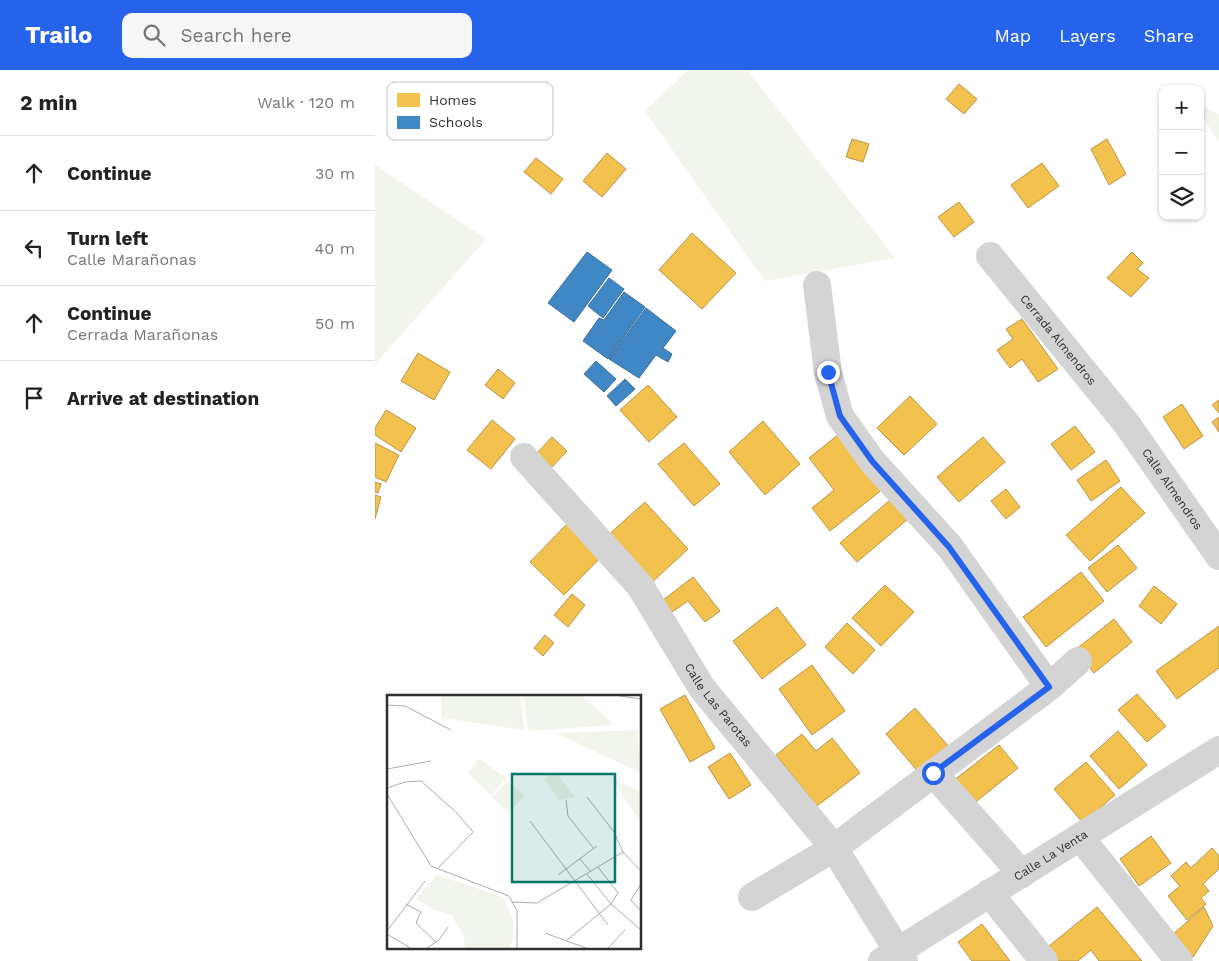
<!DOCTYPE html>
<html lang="en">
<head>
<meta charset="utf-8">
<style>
  body { margin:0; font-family:"Work Sans",sans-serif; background:#f6f6f6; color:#222 }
  .controls { position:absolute; right:15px; top:15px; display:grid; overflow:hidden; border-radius:10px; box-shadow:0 1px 4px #0004 }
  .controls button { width:45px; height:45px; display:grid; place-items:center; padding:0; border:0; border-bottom:1px solid #e0e0e0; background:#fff; color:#222; font:25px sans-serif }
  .stop { position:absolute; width:15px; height:15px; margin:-11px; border:4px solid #2563eb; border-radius:50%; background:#fff }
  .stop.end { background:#2563eb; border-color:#fff; box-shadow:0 1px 5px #0008 }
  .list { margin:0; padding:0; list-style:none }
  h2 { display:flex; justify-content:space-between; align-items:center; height:65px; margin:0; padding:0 20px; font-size:21px }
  h2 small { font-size:16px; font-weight:400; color:#767676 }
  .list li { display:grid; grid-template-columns:32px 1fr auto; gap:15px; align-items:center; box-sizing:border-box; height:75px; padding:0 20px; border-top:1px solid #e0e0e0 }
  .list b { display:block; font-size:19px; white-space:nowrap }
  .list p { margin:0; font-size:16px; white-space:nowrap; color:#767676 }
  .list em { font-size:16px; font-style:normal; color:#767676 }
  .icon { flex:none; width:28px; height:28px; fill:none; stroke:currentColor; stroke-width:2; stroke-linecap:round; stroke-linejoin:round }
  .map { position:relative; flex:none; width:844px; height:891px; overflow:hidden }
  header { display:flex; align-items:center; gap:30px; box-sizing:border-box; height:70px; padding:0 25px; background:#2563eb; color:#fff }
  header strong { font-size:24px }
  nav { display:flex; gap:28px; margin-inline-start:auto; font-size:18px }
  .search { width:350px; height:45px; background:#f6f6f6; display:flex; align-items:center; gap:12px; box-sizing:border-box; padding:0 18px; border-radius:10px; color:#767676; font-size:19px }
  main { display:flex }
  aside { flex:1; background:#fff }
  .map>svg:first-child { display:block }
  .green { fill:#f1f5eb }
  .homes { fill:#f2c14e; stroke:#b89545 }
  .schools { fill:#3f88c5; stroke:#3a6d98 }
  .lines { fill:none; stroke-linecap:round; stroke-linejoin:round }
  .street { stroke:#d4d4d4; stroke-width:28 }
  .route { stroke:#2563eb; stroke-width:6 }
  .labels { text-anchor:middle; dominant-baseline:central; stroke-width:5; stroke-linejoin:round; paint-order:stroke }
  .street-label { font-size:12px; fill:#2f2f2f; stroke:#fff }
  .inset-road { fill:none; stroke:#acacac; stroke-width:1 }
  .view { fill:#0f766e; fill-opacity:0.15; stroke:#0f766e; stroke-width:2.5 }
  .inset-edge { fill:none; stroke:#2f2f2f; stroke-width:2.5 }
  .key { fill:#fff; stroke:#c1c1c1; stroke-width:1 }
  .key-label { font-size:14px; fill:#2f2f2f }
</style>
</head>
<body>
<header>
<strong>Trailo</strong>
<div class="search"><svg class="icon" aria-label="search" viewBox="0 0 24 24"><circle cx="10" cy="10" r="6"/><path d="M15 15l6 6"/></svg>Search here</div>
<nav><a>Map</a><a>Layers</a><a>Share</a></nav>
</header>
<main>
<aside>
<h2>2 min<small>Walk · 120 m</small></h2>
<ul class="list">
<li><svg class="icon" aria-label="ahead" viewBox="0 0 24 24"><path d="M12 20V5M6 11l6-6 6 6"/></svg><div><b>Continue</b></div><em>30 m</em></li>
<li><svg class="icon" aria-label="left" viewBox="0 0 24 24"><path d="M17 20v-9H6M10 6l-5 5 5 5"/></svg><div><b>Turn left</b><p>Calle Marañonas</p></div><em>40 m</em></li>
<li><svg class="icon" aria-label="ahead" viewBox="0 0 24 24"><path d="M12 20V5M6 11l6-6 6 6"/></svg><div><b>Continue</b><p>Cerrada Marañonas</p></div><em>50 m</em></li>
<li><svg class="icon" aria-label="arrive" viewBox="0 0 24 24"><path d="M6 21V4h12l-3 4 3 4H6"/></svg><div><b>Arrive at destination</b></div></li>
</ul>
</aside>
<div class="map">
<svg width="844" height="891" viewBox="0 0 844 891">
  <rect width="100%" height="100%" fill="#fff"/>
  <g class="green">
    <polygon points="313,0 372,0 520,188 390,211 270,41"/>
    <polygon points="825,35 844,44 844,72 825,43"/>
    <polygon points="0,95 111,169 0,294"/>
  </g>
  <g class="homes">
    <polygon points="584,14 602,29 589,44 571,29"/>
    <polygon points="477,69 494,74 488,92 471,87"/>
    <polygon points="732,69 751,104 734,115 716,79"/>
    <polygon points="232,83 251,99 227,127 208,111"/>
    <polygon points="161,88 188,109 176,124 149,102"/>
    <polygon points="667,93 684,116 653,138 636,115"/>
    <polygon points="584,132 599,152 579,167 563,147"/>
    <polygon points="317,163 361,203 327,239 284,200"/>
    <polygon points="757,182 768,193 762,199 774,208 756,227 732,208"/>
    <polygon points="647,249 683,299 663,312 647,289 635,298 622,280 638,269 631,259"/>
    <polygon points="43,283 75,302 59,330 26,311"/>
    <polygon points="123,299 140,313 128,329 110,315"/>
    <polygon points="273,315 302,347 274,372 245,340"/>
    <polygon points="535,326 562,354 529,385 502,358"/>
    <polygon points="844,330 844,343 837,335"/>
    <polygon points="807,334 828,366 809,379 788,347"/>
    <polygon points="11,340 41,358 26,382 0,365 0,358"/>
    <polygon points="844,347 844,362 837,352"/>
    <polygon points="117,350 140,369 116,399 92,380"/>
    <polygon points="388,351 425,394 390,425 354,382"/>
    <polygon points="700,356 720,382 696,400 676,374"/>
    <polygon points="464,364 508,419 455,461 437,438 459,420 434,388"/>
    <polygon points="177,367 192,381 177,397 162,383"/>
    <polygon points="608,367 630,392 584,432 562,407"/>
    <polygon points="0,373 24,385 11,412 0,407"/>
    <polygon points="309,373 345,414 319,436 283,394"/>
    <polygon points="731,390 745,411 716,431 702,410"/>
    <polygon points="0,412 6,414 3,423 0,422"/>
    <polygon points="746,417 770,443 715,491 691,465"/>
    <polygon points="631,419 645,437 631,449 616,431"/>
    <polygon points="0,425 6,427 0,449"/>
    <polygon points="515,430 533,449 482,492 465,473"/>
    <polygon points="270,432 313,479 274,515 231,467"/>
    <polygon points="193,453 227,486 189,525 155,492"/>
    <polygon points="743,475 762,498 732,522 713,498"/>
    <polygon points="706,502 729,531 671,577 648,547"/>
    <polygon points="318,507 345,541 330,552 313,531 297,542 288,530"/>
    <polygon points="510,515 539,542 506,576 477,548"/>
    <polygon points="779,516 802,534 786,554 764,536"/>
    <polygon points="197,524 210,535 193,557 179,545"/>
    <polygon points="402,537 431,575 387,609 358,571"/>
    <polygon points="739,549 757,572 719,603 700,580"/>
    <polygon points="472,553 500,580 478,604 450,577"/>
    <polygon points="844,556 844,598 802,629 781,601"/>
    <polygon points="170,565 179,573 168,586 159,578"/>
    <polygon points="437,595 470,641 437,665 404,619"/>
    <polygon points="762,624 791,656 772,672 743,640"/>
    <polygon points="310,625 340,678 315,692 285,639"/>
    <polygon points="540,638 575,678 545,704 511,664"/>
    <polygon points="743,661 772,695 744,719 715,686"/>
    <polygon points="427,664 441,681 457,668 485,703 442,736 401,685"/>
    <polygon points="624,675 643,698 597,735 578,711"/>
    <polygon points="355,683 376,715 354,729 333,697"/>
    <polygon points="711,692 740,725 708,753 679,719"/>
    <polygon points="776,766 796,793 764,816 745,789"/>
    <polygon points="837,778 844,786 844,799 828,814 834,821 826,828 831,834 812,850 793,826 805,816 796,806 811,792 816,798"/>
    <polygon points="722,837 767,891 724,891 716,880 703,891 679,891 669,880"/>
    <polygon points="829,837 838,856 818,887 797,865"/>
    <polygon points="607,854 635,891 597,891 583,872"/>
  </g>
  <g class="schools">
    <polygon points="212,182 237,200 199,252 173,233"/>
    <polygon points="234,208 249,219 228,248 213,236"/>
    <polygon points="249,222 270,237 233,289 208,271 224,248 229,250"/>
    <polygon points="271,238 301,261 288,278 297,284 293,292 281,285 264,308 234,289"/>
    <polygon points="221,291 241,309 229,322 209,304"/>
    <polygon points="250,309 260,319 241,336 232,326"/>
  </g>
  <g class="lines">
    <g class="street">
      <path id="s1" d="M615,186L751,353L844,486"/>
      <polyline points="442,215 453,303 465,346 497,391 575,477 674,617"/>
      <path id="s2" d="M149,387L265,516L327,618L459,778L529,891"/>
      <polyline points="558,703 647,804"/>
      <polyline points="705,767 804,891"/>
      <polyline points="614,823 669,891"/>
      <polyline points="377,827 459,778 674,617 703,591"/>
      <path id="s3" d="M507,891L844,680"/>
    </g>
  </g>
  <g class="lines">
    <polyline class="route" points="453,302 465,346 497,391 574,477 674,617 558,703"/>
  </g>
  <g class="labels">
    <g class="street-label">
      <text stroke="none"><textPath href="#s1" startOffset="108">Cerrada Almendros</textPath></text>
      <text stroke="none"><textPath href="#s1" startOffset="296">Calle Almendros</textPath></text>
      <text stroke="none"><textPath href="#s2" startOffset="316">Calle Las Parotas</textPath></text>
      <text stroke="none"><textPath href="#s3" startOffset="199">Calle La Venta</textPath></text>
    </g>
  </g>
  <g transform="translate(12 625)">
    <rect width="254" height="254" fill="#fff"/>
    <path d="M54,1H133L137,35L55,23ZM137,1H196L227,30L141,36ZM250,35L254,78L169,38L203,37ZM92,64L120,83L104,100L81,78ZM167,75L188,102L172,105L158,84ZM224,83L254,97V128ZM120,87L138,100L122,118L105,102ZM50,180L116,202L126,225L127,242L122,253H78L77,242L65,220L47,215L29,204Z" fill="#f1f5eb"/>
    <path class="inset-road" d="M233,1L254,4M0,10L18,11L64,35M0,74L44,66M0,93L18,87L34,86L70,118L86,137L50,174M0,99L44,171L122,201L130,216V253M179,105L181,121L207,154M143,126L221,230M236,157L254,176M193,164L204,177M200,179L224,209L254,235M171,180L210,151M254,189L244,205L254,216M126,207L150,208L236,157L227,137L200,102M19,209L34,217L29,228L49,247M0,236L38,186M158,238L199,253M0,239L23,253M180,245L224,209L231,198L211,172M40,253L52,245L61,232M221,253L238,235"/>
    <path class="view" d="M125,79H228V187H125Z"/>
    <rect width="254" height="254" class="inset-edge"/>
  </g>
  <rect x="12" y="12" width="166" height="58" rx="8" class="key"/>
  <rect x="22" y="23" width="23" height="14" fill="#f2c14e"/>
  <rect x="22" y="46" width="23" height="13" fill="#3f88c5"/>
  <g class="key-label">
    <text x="54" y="35">Homes</text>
    <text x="54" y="57">Schools</text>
  </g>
</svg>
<div class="controls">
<button>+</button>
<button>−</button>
<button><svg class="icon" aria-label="layers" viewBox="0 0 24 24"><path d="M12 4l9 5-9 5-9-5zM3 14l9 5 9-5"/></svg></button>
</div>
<div class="stop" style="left:558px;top:703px"></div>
<div class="stop end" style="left:453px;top:302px"></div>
</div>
</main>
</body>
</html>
